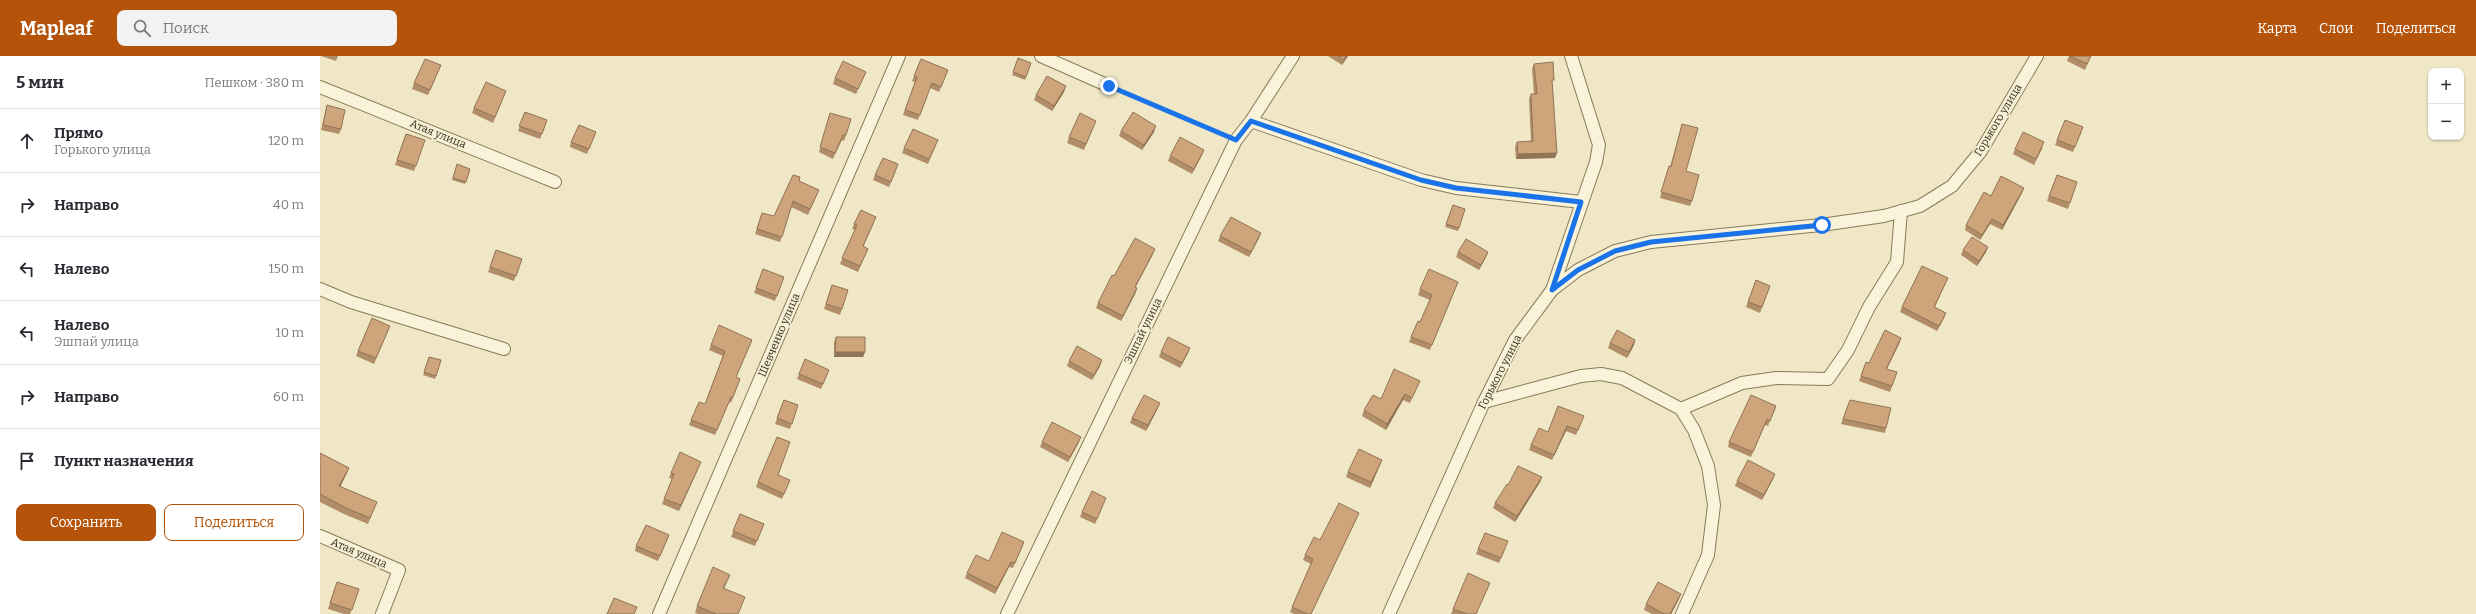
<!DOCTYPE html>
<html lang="ru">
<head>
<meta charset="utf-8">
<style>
  body { margin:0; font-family:Bitter,serif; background:#f2f2f3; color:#2b2b33 }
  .controls { position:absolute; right:12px; top:12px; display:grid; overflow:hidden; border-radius:8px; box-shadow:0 1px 3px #0004 }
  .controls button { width:36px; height:36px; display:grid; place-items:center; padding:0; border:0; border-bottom:1px solid #e1e1e2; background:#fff; color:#2b2b33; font:20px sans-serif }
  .stop { position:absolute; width:12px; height:12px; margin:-9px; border:3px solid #1a73e8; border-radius:50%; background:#fff }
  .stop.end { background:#1a73e8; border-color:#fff; box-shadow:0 1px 4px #0008 }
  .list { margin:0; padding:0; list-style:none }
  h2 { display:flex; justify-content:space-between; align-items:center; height:52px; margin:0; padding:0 16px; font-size:17px }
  h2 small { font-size:13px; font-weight:400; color:#7c7c81 }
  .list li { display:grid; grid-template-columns:26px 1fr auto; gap:12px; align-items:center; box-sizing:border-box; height:64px; padding:0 16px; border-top:1px solid #e1e1e2 }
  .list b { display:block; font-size:15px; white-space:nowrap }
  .list p { margin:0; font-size:13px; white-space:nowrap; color:#7c7c81 }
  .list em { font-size:13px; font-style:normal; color:#7c7c81 }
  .actions { display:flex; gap:8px; padding:12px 16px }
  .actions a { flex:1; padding:9px 0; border:1px solid #b45309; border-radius:8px; text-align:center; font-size:14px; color:#b45309 }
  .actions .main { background:#b45309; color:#fff }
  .icon { flex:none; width:22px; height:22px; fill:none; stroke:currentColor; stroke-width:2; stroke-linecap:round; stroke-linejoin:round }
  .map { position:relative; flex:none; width:2156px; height:558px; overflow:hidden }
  header { display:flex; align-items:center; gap:24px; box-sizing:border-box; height:56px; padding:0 20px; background:#b45309; color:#fff }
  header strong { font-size:19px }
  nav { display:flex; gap:22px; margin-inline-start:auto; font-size:14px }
  .search { width:280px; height:36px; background:#f2f2f3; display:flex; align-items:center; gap:10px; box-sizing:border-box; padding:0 14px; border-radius:8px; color:#7c7c81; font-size:15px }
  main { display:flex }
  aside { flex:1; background:#fff }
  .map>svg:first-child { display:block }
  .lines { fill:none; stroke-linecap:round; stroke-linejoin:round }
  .street-casing { stroke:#8b795a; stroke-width:14 }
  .path { stroke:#8b795a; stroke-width:2.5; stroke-dasharray:3 2; stroke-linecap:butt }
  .street { stroke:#f9f3d9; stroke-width:12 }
  .wall { fill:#b18e69 }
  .shaded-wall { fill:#907455 }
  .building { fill:#cea57a; stroke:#907455 }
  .route { stroke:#1a73e8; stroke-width:5 }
  .labels { text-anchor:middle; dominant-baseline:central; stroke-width:3.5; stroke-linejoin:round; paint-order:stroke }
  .street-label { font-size:11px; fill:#3a2f1f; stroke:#f6f0d5 }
</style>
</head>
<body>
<header>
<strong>Mapleaf</strong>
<div class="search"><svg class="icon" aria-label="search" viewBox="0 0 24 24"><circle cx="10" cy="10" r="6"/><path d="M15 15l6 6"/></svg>Поиск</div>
<nav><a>Карта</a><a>Слои</a><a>Поделиться</a></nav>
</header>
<main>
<aside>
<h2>5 мин<small>Пешком · 380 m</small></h2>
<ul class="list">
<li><svg class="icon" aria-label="ahead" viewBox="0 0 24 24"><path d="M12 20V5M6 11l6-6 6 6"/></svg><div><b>Прямо</b><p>Горького улица</p></div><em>120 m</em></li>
<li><svg class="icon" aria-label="right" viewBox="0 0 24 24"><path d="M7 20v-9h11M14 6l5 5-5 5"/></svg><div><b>Направо</b></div><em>40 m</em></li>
<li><svg class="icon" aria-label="left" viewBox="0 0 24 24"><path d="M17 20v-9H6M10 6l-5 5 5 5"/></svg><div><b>Налево</b></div><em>150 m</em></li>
<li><svg class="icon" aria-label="left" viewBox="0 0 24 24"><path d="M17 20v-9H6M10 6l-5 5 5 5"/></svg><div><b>Налево</b><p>Эшпай улица</p></div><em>10 m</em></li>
<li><svg class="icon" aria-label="right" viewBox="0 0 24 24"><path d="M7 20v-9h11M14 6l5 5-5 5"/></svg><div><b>Направо</b></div><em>60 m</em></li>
<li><svg class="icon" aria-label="arrive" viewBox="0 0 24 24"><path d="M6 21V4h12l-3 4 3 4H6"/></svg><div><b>Пункт назначения</b></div></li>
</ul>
<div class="actions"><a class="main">Сохранить</a><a>Поделиться</a></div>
</aside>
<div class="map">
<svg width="2156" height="558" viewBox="0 0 2156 558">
  <rect width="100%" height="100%" fill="#efe7c5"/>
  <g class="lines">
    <g class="street-casing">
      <g id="street">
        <polyline points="721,0 789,30"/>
        <polyline points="0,31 235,126"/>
        <polyline points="931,65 1101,124 1136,132 1261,146"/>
        <polyline points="0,233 31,246 184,293"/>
        <polyline points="1232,234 1276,106 1279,89 1251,0"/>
        <polyline points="1164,346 1261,320 1281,318 1302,322 1361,353 1374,374 1388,410 1394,449 1388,499 1362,558"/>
        <polyline points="1361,353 1422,327 1456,322 1508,323 1528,294 1549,251 1577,206 1581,155"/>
        <polyline points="0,480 79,514 62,558"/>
        <polyline points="339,558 579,0"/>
        <polyline points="687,558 916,84 931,65 973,0"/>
        <polyline points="1069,558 1164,346 1195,284 1232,234 1258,214 1295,195 1331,186 1501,169 1564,160 1600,150 1632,130 1661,95 1717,0"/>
      </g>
    </g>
    <polyline class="path" points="800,34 904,79"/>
    <use href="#street" class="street"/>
  </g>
  <g class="wall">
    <polygon points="1,0 18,0 16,5"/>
    <polygon points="1008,0 1028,0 1022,9"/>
    <polygon points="1749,0 1771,0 1765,14 1747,5"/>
    <polygon points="698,2 711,7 705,24 692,19"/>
    <polygon points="601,3 628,14 619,36 610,32 598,64 583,59 595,26 592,25"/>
    <polygon points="1214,8 1232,29 1235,102 1196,103 1195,91 1197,86 1211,85 1209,43 1211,38 1214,38 1212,13"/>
    <polygon points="121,9 108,39 92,33 94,27"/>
    <polygon points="546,16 536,38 513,28 515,22"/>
    <polygon points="186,35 173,67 152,57 154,52"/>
    <polygon points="744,36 732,55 714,44 716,39"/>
    <polygon points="7,49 21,73 19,78 1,74"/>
    <polygon points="205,56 227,64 220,83 198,75"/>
    <polygon points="510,57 526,79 524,85 522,84 513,103 499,96"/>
    <polygon points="1745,64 1763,71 1753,96 1735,89"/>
    <polygon points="1362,68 1366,115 1372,145 1370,150 1340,142 1347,116 1349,110 1350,111"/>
    <polygon points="774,70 764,94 747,87 749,81"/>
    <polygon points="801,75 834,76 822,94 799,80"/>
    <polygon points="276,76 267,98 250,91 251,86"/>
    <polygon points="86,78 105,84 94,115 75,109"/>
    <polygon points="616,89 608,108 582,97 584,92"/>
    <polygon points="1723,91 1714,109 1693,98 1695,93"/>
    <polygon points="884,94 882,99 872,118 848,105 850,100"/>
    <polygon points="137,108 150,113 145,128 132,124"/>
    <polygon points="576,114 569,131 553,124 555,119"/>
    <polygon points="1737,119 1757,126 1748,153 1727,145"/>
    <polygon points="479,125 497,139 488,159 471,151 460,186 435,178 440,162 454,160"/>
    <polygon points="1704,132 1702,137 1682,174 1670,168 1660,184 1645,174 1646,169 1671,140"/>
    <polygon points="1133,149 1145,153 1138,175 1125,171"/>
    <polygon points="554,166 543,190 548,193 538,216 520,208 535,174 532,173 534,168"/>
    <polygon points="900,180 939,182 929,201 898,185"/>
    <polygon points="1668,191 1666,196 1657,210 1641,199 1643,194"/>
    <polygon points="176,194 202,203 194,225 168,216"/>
    <polygon points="1138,196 1168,196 1166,201 1159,214 1136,201"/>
    <polygon points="833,198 815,231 817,232 815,238 801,265 776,252 778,247 794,220"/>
    <polygon points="443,213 464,221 455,245 434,237"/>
    <polygon points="1628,222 1615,251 1626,257 1624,262 1617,275 1580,256 1582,251"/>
    <polygon points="1436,224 1450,230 1440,257 1426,251"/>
    <polygon points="1138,226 1110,294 1089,286 1098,265 1100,266 1110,244 1098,239 1100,233"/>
    <polygon points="512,229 528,234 520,259 504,253"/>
    <polygon points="68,275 54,308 36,300 38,295"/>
    <polygon points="516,281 545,296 543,301 514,301 514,286"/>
    <polygon points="1581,282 1579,288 1567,313 1577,316 1570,336 1539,325 1546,306 1549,307"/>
    <polygon points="432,284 416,321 420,323 411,347 409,346 395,379 369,369 371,364 385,348 403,300 389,294 391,289"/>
    <polygon points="1315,284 1314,289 1307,302 1288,292 1290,287"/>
    <polygon points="841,296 868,297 860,312 839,301"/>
    <polygon points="109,301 121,304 115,323 103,319"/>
    <polygon points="749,305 780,310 772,324 747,310"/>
    <polygon points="479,318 507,319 501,333 477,323"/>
    <polygon points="1100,325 1090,347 1083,344 1066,374 1042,360 1044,354 1061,343"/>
    <polygon points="464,344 478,349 470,373 455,368"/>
    <polygon points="1530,344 1566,372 1565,377 1521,368"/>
    <polygon points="1456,350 1448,370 1445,369 1431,401 1408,391 1409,386"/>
    <polygon points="838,352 826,375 810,367 812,362"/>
    <polygon points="1264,360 1256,379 1246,375 1232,404 1209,394 1211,389 1228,376"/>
    <polygon points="722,386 759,386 748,406 720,391"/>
    <polygon points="0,397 29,412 26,419 20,431 57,446 48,468 24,458 0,446"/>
    <polygon points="1062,404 1050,432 1026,421 1028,416"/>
    <polygon points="379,411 359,455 342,448 352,423 349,422 351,417"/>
    <polygon points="1455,418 1453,423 1442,444 1415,430 1417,425"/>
    <polygon points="1222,421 1220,426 1195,466 1173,452 1175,447 1188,429"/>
    <polygon points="470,424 462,443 436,431 438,426"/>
    <polygon points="784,447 775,468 760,461 762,456"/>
    <polygon points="420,458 444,468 435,490 411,481"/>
    <polygon points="1037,462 991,558 974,558 970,556 991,508 983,504 985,499 1000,484"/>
    <polygon points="1165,477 1188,485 1179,507 1156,498"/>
    <polygon points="349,479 338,505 315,495 316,490"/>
    <polygon points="704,486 693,512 689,511 675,538 645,522 647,517"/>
    <polygon points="410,519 404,533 418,558 378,558 375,557 377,550"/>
    <polygon points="17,526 39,533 30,558 24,558 8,553"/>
    <polygon points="1168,532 1156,558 1131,558 1133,553"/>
    <polygon points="1359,543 1351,558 1332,558 1324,554 1326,548"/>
  </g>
  <g class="shaded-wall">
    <polygon points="1026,0 1028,0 1022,9 1024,4"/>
    <polygon points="746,30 744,36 732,55 734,50"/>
    <polygon points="836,70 834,76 822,94 824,89"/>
    <polygon points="884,94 882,99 872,118 874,113"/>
    <polygon points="1237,97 1235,102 1196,103 1198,98"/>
    <polygon points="1704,132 1702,137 1682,174 1683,169"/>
    <polygon points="556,161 554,166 541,196 543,190"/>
    <polygon points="1672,163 1670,168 1660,184 1662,179"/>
    <polygon points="941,177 939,182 929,201 931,196"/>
    <polygon points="1668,191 1666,196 1657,210 1659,205"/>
    <polygon points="835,193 833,198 813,236 815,231"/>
    <polygon points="1168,196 1166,201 1159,214 1161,209"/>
    <polygon points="817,232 815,238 801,265 803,260"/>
    <polygon points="1626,257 1624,262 1617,275 1619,270"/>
    <polygon points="1581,282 1579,288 1564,318 1566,313"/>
    <polygon points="1315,284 1314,289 1307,302 1309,296"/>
    <polygon points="870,292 868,297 860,312 862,307"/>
    <polygon points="515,296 545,296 543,301 514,301"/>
    <polygon points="782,304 780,310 772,324 774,319"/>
    <polygon points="1085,338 1083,344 1066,374 1067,368"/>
    <polygon points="840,347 838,352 826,375 828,369"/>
    <polygon points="1247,370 1246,375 1232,404 1234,399"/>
    <polygon points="761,381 759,386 748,406 750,401"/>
    <polygon points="1062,404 1060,409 1050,432 1051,426"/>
    <polygon points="381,406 379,411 359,455 361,449"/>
    <polygon points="29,412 26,419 17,437 19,430"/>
    <polygon points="1455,418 1453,423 1442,444 1444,439"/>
    <polygon points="1222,421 1220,426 1195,466 1197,460"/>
    <polygon points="691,506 689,511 675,538 677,532"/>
    <polygon points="1361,538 1359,543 1351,558 1350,558"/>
  </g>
  <g class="building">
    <polygon points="1018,0 1026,0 1024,4"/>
    <polygon points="1750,0 1771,0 1767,8"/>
    <polygon points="698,2 711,7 706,21 693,16"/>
    <polygon points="105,3 121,9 110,34 94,27"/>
    <polygon points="601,3 628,14 621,31 612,27 600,59 585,54 597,21 594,20"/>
    <polygon points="523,5 546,16 538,33 515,22"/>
    <polygon points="1233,6 1234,24 1232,24 1237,97 1198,98 1197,86 1213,85 1211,38 1217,38 1214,8"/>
    <polygon points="727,20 746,30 734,50 716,39"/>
    <polygon points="166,26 186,35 175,61 154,52"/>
    <polygon points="7,49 25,54 21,73 3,69"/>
    <polygon points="205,56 227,64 222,78 199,70"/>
    <polygon points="813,56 836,70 824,89 801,75"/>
    <polygon points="510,57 531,63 526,79 523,79 515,97 500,91"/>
    <polygon points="760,57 776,65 766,88 749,81"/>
    <polygon points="1745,64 1763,71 1755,91 1737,84"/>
    <polygon points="1362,68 1378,72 1366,115 1379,119 1372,145 1341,136 1349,110 1351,111"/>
    <polygon points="259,69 276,76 269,93 251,86"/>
    <polygon points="593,73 618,84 609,103 584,92"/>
    <polygon points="1703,76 1724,86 1716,103 1695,93"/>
    <polygon points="86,78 105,84 96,110 77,104"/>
    <polygon points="860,81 884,94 874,113 850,100"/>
    <polygon points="563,102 578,108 571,126 555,119"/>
    <polygon points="137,108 150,113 146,126 133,122"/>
    <polygon points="473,119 480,121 479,125 499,134 490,153 473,145 462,181 437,173 442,157 454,160"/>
    <polygon points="1737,119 1757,126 1750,147 1729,140"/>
    <polygon points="1681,120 1704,132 1683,169 1672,163 1662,179 1646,169 1664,136 1671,140"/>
    <polygon points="1133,149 1145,153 1139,172 1126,168"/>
    <polygon points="541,154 556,161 543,190 548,193 540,210 522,202 537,169 534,168"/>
    <polygon points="911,161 941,177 931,196 900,180"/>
    <polygon points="1652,181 1668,191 1659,205 1643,194"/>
    <polygon points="815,182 835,193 815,231 817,232 803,260 778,247 792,219 794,220"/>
    <polygon points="1146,183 1168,196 1161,209 1138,196"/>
    <polygon points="176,194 202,203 196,220 170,211"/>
    <polygon points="1602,210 1628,222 1614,251 1626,257 1619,270 1582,251"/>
    <polygon points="443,213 464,221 457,240 436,232"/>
    <polygon points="1109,213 1138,226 1112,289 1091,281 1098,265 1100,266 1112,239 1100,233"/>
    <polygon points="1436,224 1450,230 1442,251 1428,246"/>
    <polygon points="512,229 528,234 522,253 506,248"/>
    <polygon points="52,262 70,270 56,302 38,295"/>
    <polygon points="399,269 432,284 416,321 420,323 413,341 411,341 397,374 371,364 379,346 385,348 405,295 391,289"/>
    <polygon points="1297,274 1315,284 1309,296 1290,287"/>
    <polygon points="1565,274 1581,282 1566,313 1577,316 1572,330 1541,320 1546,306 1549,307"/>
    <polygon points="516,281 545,281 545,296 515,296"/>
    <polygon points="848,281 870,292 862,307 841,296"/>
    <polygon points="757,290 782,304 774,319 749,305"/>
    <polygon points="109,301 121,304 116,320 104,316"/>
    <polygon points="485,303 509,314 503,328 479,318"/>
    <polygon points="1074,313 1100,325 1092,342 1085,338 1067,368 1044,354 1053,339 1061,343"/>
    <polygon points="824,339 840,347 828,369 812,362"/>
    <polygon points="1431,339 1456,350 1450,365 1447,363 1433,396 1409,386"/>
    <polygon points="464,344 478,349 472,368 457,362"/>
    <polygon points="1530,344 1571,352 1566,372 1523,363"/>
    <polygon points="1238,350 1264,360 1258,374 1247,370 1234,399 1211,389 1219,372 1228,376"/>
    <polygon points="732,366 761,381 750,401 722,386"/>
    <polygon points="457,381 470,386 458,419 470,424 464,438 438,426"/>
    <polygon points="1039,393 1062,404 1051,426 1028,416"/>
    <polygon points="360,396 381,406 361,449 344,443 354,418 351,417"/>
    <polygon points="0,397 29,412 19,430 57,446 50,462 26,452 0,438"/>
    <polygon points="1428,404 1455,418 1444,439 1417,425"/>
    <polygon points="1198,410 1222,421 1197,460 1175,447 1187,428 1188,429"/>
    <polygon points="772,435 786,442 777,463 762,456"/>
    <polygon points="1019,447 1039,457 991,558 987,558 972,551 993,503 985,499 994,481 1000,484"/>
    <polygon points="420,458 444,468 437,485 413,475"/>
    <polygon points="326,469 349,479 340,500 316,490"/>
    <polygon points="682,476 704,486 695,507 691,506 677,532 647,517 656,499 669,505"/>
    <polygon points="1165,477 1188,485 1181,502 1158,493"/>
    <polygon points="393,511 410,519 403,532 425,541 418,558 396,558 377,550"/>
    <polygon points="1148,517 1170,527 1156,558 1147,558 1133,553"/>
    <polygon points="17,526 39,533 32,554 10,547"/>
    <polygon points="1338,526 1361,538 1350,558 1344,558 1326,548"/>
    <polygon points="294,542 317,551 314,558 287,558"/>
  </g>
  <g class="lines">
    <polyline class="route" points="789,30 916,84 931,65 1101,124 1136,132 1261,146 1232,234 1258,214 1295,195 1331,186 1502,169"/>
  </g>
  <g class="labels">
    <g class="street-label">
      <text transform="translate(1678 64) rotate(-59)">Горького улица</text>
      <text transform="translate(118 78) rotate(22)">Атая улица</text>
      <text transform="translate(823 275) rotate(-64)">Эшпай улица</text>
      <text transform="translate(459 279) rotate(-67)">Шевченко улица</text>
      <text transform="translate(1180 316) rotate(-63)">Горького улица</text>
      <text transform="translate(39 497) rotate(23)">Атая улица</text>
    </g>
  </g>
</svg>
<div class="controls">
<button>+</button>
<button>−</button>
</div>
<div class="stop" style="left:1502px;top:169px"></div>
<div class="stop end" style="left:789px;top:30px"></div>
</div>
</main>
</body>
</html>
